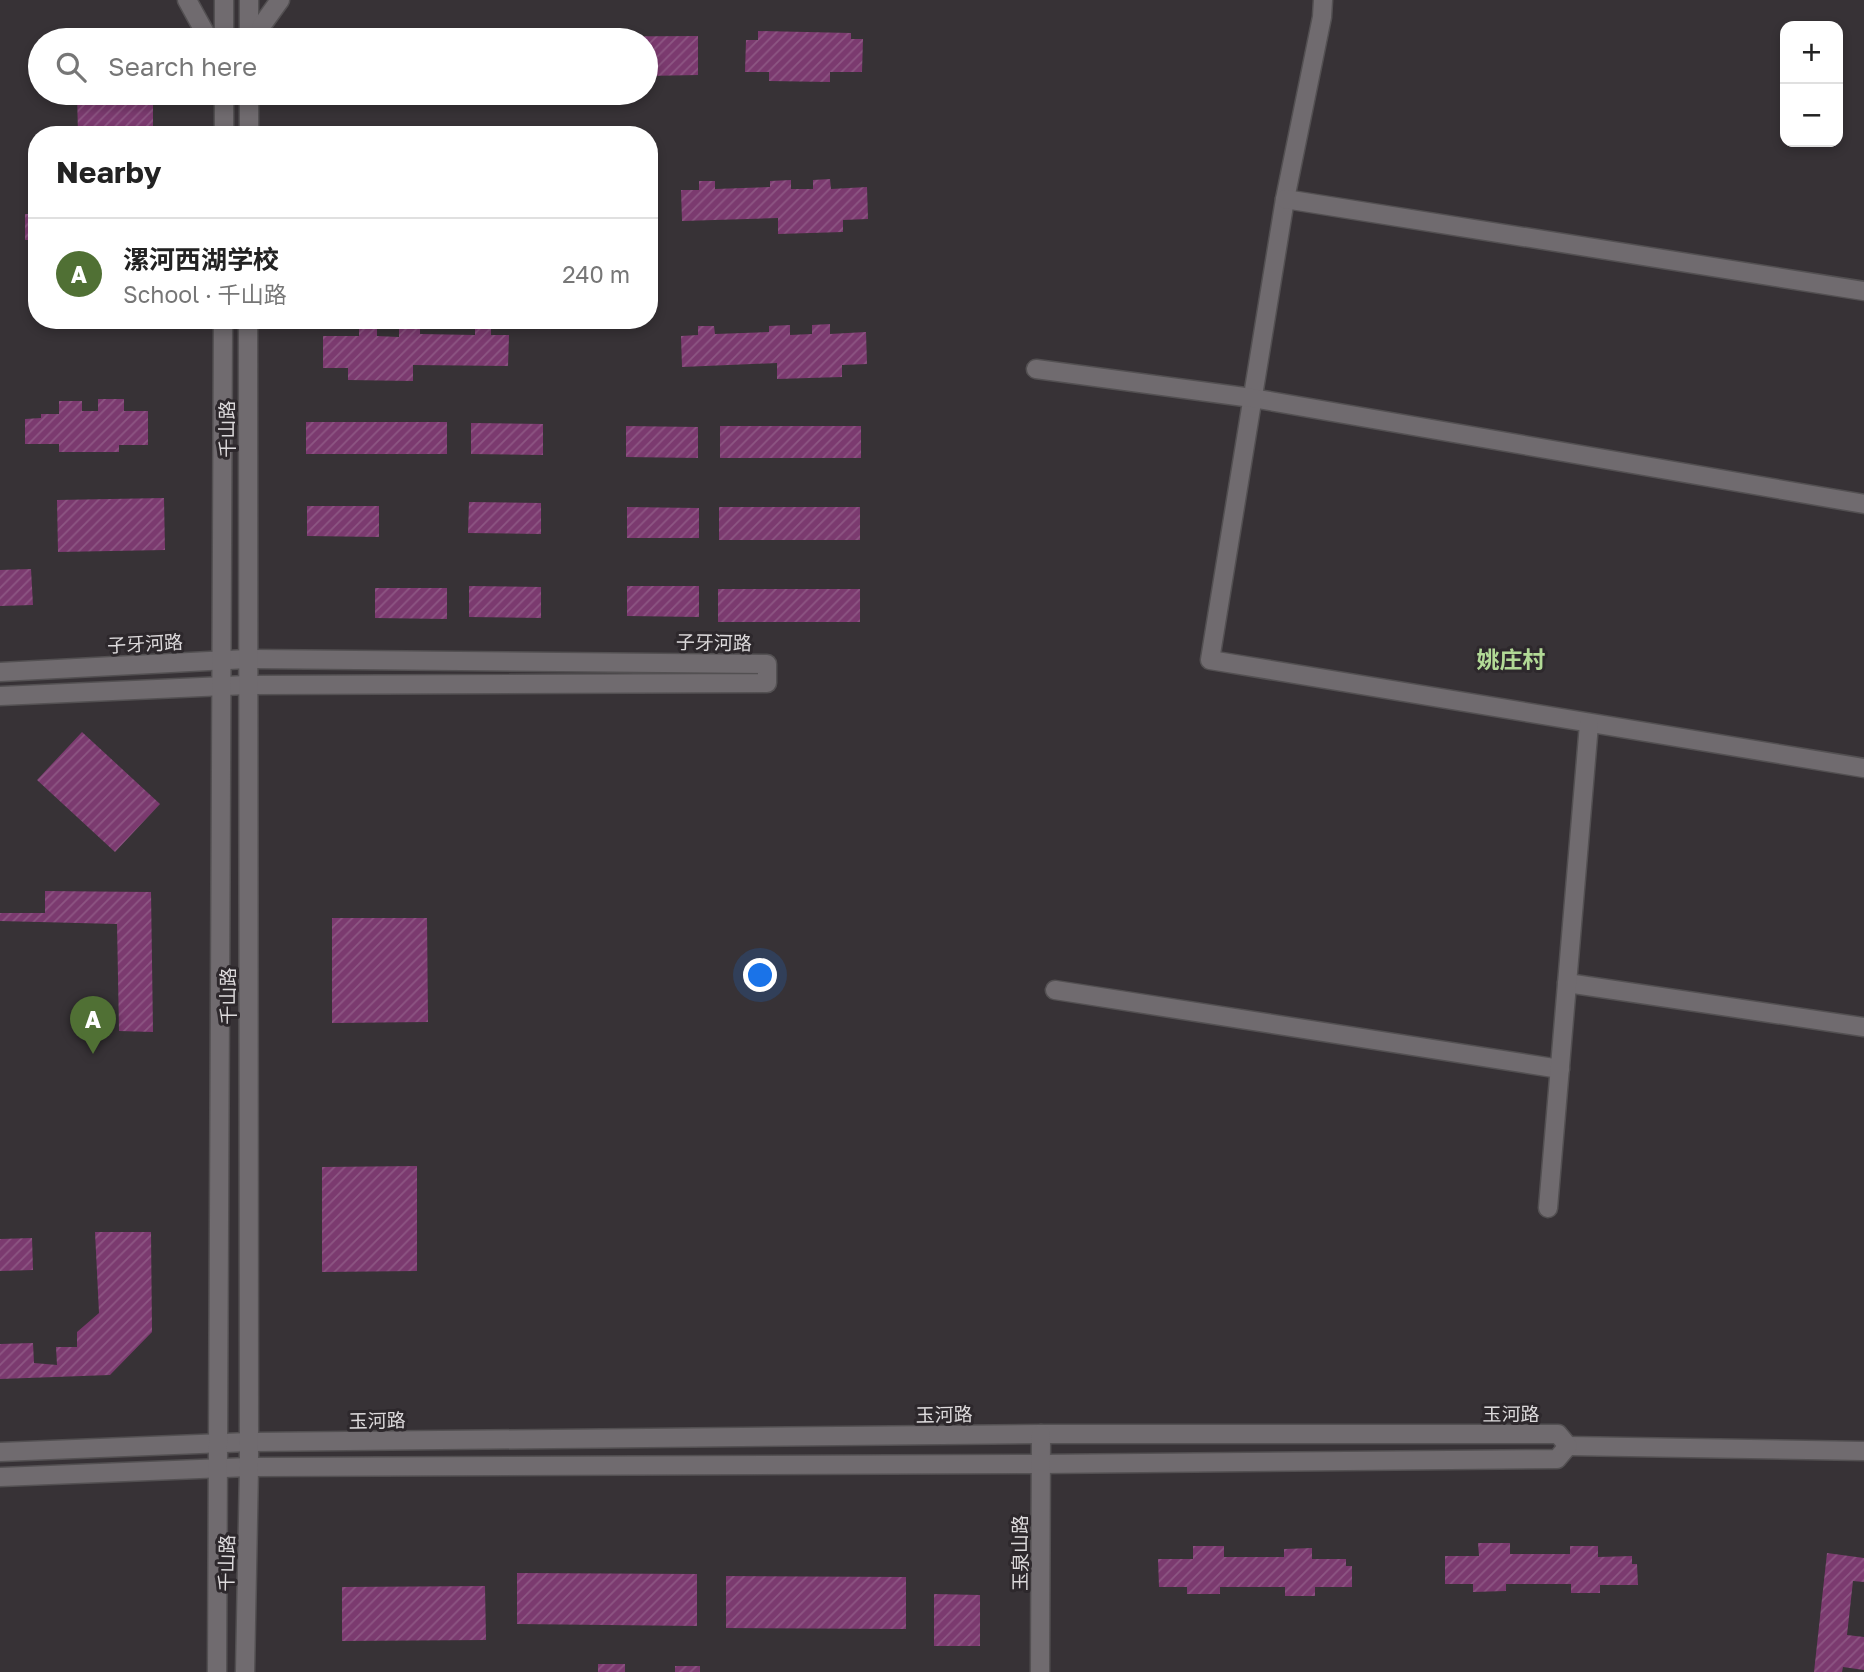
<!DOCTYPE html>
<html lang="en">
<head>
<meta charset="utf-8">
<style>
  body { margin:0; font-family:"Golos Text","Noto Sans SC",sans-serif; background:#f6f6f6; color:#222 }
  .controls { position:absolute; right:21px; top:21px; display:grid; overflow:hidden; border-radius:14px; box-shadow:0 4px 10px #0003 }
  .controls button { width:63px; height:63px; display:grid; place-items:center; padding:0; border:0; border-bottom:2px solid #e0e0e0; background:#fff; color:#222; font:35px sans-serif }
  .you { position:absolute; left:761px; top:976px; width:24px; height:24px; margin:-18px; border:5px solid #fff; border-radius:50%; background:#1a73e8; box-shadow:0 0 0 10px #1a73e833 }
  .badge { display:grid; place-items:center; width:46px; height:46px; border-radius:50%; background:#507034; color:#fff; font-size:23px; font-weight:700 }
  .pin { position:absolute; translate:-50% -58px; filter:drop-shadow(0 2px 4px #0008) }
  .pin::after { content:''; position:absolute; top:37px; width:24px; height:21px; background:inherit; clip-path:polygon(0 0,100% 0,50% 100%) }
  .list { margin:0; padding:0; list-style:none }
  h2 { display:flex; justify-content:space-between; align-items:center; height:91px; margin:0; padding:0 28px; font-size:30px }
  h2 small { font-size:23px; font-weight:400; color:#767676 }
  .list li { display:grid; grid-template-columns:46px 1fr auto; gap:21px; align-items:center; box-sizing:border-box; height:112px; padding:0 28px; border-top:2px solid #e0e0e0 }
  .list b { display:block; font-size:26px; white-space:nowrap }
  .list p { margin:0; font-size:23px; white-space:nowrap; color:#767676 }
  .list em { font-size:23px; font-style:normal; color:#767676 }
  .icon { flex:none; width:38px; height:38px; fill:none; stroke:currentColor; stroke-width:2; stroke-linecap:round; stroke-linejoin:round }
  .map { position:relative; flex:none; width:1864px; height:1672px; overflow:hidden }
  .search { position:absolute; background:#fff; box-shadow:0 4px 10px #0003; left:28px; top:28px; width:630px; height:77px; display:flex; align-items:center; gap:18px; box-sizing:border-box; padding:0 24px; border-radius:38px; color:#767676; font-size:26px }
  .panel { position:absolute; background:#fff; box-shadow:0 4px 10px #0003; left:28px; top:126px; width:630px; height:203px; border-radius:28px }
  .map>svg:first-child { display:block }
  .building { fill:url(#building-hatch) }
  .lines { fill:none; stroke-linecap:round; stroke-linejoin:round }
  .street-casing { stroke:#535052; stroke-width:21 }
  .secondary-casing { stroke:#535052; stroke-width:21 }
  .street { stroke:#706b6f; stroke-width:18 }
  .secondary { stroke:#706b6f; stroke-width:18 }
  .labels { text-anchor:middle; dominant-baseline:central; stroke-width:6; stroke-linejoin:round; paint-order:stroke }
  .street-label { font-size:19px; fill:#dddadc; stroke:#2d282c }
  .quarter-label { font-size:23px; font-weight:bold; fill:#b2da96; stroke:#2d282c }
</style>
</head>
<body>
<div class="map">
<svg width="1864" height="1672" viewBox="0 0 1864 1672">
  <defs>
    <pattern id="building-hatch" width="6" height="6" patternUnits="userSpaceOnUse" patternTransform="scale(1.75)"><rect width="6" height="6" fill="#7b3a6f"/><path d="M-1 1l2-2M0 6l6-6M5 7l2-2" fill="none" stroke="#8d5683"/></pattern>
  </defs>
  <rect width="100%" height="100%" fill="#373236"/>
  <g class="building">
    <polygon points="380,31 473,32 473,40 380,40"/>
    <polygon points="758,31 851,33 851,39 863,39 862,72 830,72 830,82 769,81 769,72 745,72 746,40 758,40"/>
    <polygon points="698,36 698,75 646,76 646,40 530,40 530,37"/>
    <polygon points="77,93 153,93 153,135 78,135"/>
    <polygon points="830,179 831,189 867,187 868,219 843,220 843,232 778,234 778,218 682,221 681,190 699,190 699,181 715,181 715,189 770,187 770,181 791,180 791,189 813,189 813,180"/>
    <rect x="25" y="214" width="12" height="26"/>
    <polygon points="548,320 623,320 623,326 548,328"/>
    <polygon points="830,324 830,334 866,332 867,364 842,365 842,377 777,379 777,363 682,367 681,336 698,335 698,326 714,326 715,334 769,332 769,326 790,325 790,335 812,334 812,325"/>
    <polygon points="475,326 491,326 491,335 509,335 508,366 413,365 413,381 348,380 348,368 323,368 323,336 359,336 359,327 377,328 377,336 399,337 399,327 420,327 420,334 475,335"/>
    <polygon points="98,399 124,399 124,411 148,411 148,445 119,445 119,452 59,452 59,444 25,444 25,419 41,418 41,414 59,414 59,401 82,401 82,411 98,411"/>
    <rect x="306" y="422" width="141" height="32"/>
    <polygon points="471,423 543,424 543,455 471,454"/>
    <polygon points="626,426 698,427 698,458 626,457"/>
    <rect x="720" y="426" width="141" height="32"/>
    <polygon points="164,498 165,550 58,552 57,500"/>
    <polygon points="469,502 541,503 541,534 468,533"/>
    <polygon points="307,506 379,506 379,537 307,536"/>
    <polygon points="627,507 699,508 699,538 627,538"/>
    <rect x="719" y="507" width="141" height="33"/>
    <polygon points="31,569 33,605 0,606 0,570"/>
    <polygon points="469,586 541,587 541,618 469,617"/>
    <polygon points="627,586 699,586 699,617 627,616"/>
    <polygon points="375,588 447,588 447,619 375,618"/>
    <rect x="718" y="589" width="142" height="33"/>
    <polygon points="82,732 160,804 115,852 37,780"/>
    <polygon points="45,891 151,892 153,1032 119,1031 117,924 0,921 0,913 45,913"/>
    <polygon points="332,918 427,918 428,1022 332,1023"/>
    <polygon points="417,1166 417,1271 322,1272 322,1167"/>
    <polygon points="95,1232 151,1232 152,1332 110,1375 0,1379 0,1344 33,1343 34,1363 57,1365 56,1347 77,1347 77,1332 99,1313"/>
    <polygon points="32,1238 33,1270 0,1271 0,1239"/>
    <polygon points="1478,1543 1510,1543 1510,1554 1570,1554 1570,1546 1598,1546 1598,1557 1632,1556 1632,1564 1637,1564 1638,1585 1600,1585 1600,1593 1571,1593 1571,1584 1506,1584 1506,1591 1473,1592 1473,1584 1445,1584 1445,1556 1479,1556"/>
    <polygon points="1193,1546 1224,1546 1224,1557 1284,1557 1284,1549 1312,1548 1312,1559 1346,1559 1346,1566 1352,1566 1352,1587 1315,1587 1315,1596 1285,1596 1285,1587 1220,1587 1220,1594 1187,1594 1187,1587 1159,1587 1158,1559 1193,1559"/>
    <polygon points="1827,1553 1864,1558 1864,1582 1853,1581 1847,1635 1864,1637 1864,1670 1843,1667 1842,1672 1814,1672"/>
    <polygon points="517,1573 697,1574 697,1626 517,1624"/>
    <polygon points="726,1576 906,1577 906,1629 726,1628"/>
    <polygon points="485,1586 486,1640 342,1641 342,1587"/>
    <polygon points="934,1594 980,1595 980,1646 934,1646"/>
    <rect x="598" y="1664" width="27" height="8"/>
    <rect x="675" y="1666" width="25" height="6"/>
  </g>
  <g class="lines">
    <g class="street-casing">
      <g id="street">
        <polyline points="1323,0 1322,17 1285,199 1210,660 1864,768"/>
        <polyline points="1285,199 1864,291"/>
        <polyline points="1036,369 1252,398 1864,504"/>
        <polyline points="1567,983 1864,1027"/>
        <polyline points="1055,990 1560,1069"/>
        <polyline points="1548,1208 1589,724"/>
        <polyline points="1568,1446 1864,1451"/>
      </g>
    </g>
    <g class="secondary-casing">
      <g id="secondary">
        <polyline points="187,0 209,40"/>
        <polyline points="249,0 249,40"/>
        <polyline points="224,40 224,0"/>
        <polyline points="258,40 262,25 280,0"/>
        <polyline points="224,135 224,93"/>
        <polyline points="249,135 249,93"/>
        <polyline points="0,672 247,659 767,664 767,683 247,685 0,696"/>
        <polyline points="0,1452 249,1442 1041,1434 1558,1434 1568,1446 1557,1459 1041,1464 249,1467 0,1477"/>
        <polyline points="217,1672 223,320"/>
        <polyline points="245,1672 249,1467 248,320"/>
        <polyline points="1040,1672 1041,1434"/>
      </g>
    </g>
    <use href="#street" class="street"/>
    <use href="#secondary" class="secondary"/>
  </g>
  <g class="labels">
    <g class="street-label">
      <text transform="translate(226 429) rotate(-90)">千山路</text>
      <text transform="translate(714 642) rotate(1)">子牙河路</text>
      <text transform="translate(145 643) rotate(-3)">子牙河路</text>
      <text transform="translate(227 996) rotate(-90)">千山路</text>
      <text x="1511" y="1413">玉河路</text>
      <text transform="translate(944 1414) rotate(-1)">玉河路</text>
      <text transform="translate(377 1420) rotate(-1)">玉河路</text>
      <text transform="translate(1019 1553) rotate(-90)">玉泉山路</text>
      <text transform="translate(226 1563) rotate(-89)">千山路</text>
    </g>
    <g class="quarter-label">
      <text x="1511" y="659">姚庄村</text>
    </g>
  </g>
</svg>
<div class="controls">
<button>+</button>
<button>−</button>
</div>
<div class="you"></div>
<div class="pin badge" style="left:93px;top:1054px">A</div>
<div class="search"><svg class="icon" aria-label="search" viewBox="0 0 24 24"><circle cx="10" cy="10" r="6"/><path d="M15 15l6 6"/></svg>Search here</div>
<section class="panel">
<h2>Nearby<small></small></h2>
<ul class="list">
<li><span class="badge">A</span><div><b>漯河西湖学校</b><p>School · 千山路</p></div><em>240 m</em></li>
</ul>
</section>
</div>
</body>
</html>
